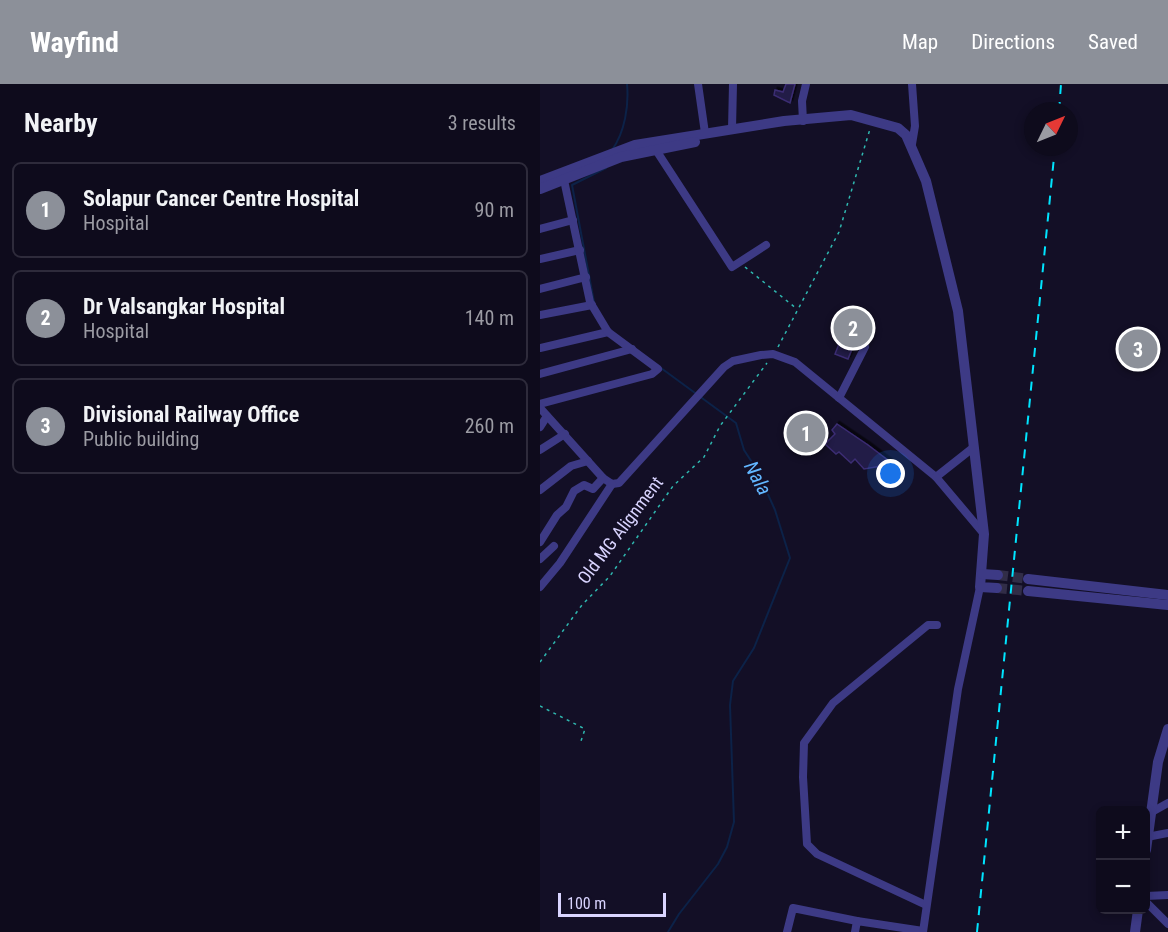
<!DOCTYPE html>
<html lang="en">
<head>
<meta charset="utf-8">
<style>
  body { margin:0; font-family:"Roboto Condensed",sans-serif; background:#171425; color:#f1f3f6 }
  .controls { position:absolute; right:18px; bottom:18px; display:grid; overflow:hidden; border-radius:9px; box-shadow:0 3px 9px #0003 }
  .controls button { width:54px; height:54px; display:grid; place-items:center; padding:0; border:0; border-bottom:2px solid #2e2b3b; background:#0e0b1c; color:#f1f3f6; font:30px sans-serif }
  .compass { position:absolute; left:484px; top:18px; width:54px; height:54px; border-radius:50%; background:#0e0b1c; box-shadow:0 3px 9px #0003; rotate:47deg }
  .scale { position:absolute; left:18px; bottom:15px; width:108px; box-sizing:border-box; padding-left:6px; border:3px solid #d9d4ff; border-top:0; font-size:16px; line-height:21px; white-space:nowrap; color:#d9d4ff; -webkit-text-stroke:4px #130f26; paint-order:stroke }
  .you { position:absolute; left:351px; top:390px; width:21px; height:21px; margin:-15px; border:4px solid #fff; border-radius:50%; background:#1a73e8; box-shadow:0 0 0 9px #1a73e833 }
  .badge { display:grid; place-items:center; width:39px; height:39px; border-radius:50%; background:#8c9099; color:#fff; font-size:20px; font-weight:700 }
  .pin { position:absolute; translate:-50% -50%; border:3px solid #fff; box-shadow:0 2px 6px #0006 }
  .list { margin:0; padding:0; list-style:none }
  h2 { display:flex; justify-content:space-between; align-items:center; height:78px; margin:0; padding:0 24px; font-size:26px }
  h2 small { font-size:20px; font-weight:400; color:#9b9ba3 }
  .list li { display:grid; grid-template-columns:39px 1fr auto; gap:18px; align-items:center; box-sizing:border-box; height:96px; margin:0 12px 12px; padding:0 12px; border:2px solid #2e2b3b; border-radius:9px }
  .list b { display:block; font-size:22px; white-space:nowrap }
  .list p { margin:0; font-size:20px; white-space:nowrap; color:#9b9ba3 }
  .list em { font-size:20px; font-style:normal; color:#9b9ba3 }
  .map { position:relative; flex:none; width:628px; height:848px; overflow:hidden }
  header { display:flex; align-items:center; gap:36px; box-sizing:border-box; height:84px; padding:0 30px; background:#8c9099; color:#fff }
  header strong { font-size:28px }
  nav { display:flex; gap:33px; margin-inline-start:auto; font-size:21px }
  main { display:flex }
  aside { flex:1; background:#0e0b1c }
  .map>svg:first-child { display:block }
  .lines { fill:none; stroke-linecap:round; stroke-linejoin:round }
  .stream { stroke:#0c2248; stroke-width:2 }
  .building { fill:#241b47; stroke:#3b2d73; stroke-width:1.5; filter:url(#shadow) }
  .tertiary-tunnel { stroke:#312d47; stroke-width:10; stroke-dasharray:10 5; stroke-linecap:butt }
  .path { stroke:#2fb8b0; stroke-width:1.5; stroke-dasharray:3 4.5; stroke-linecap:butt }
  .minor { stroke:#3d3a85; stroke-width:8 }
  .tertiary { stroke:#3d3a85; stroke-width:10 }
  .rail { stroke:#00e5ff; stroke-width:2; stroke-dasharray:9 8; stroke-linecap:butt }
  .labels { text-anchor:middle; dominant-baseline:central; stroke-width:4.5; stroke-linejoin:round; paint-order:stroke }
  .street-label { font-size:18px; fill:#d9d4ff; stroke:#130f26 }
  .water-label { font-size:20px; font-style:italic; fill:#62b6ff; stroke:#130f26 }
</style>
</head>
<body>
<header>
<strong>Wayfind</strong>
<nav><a>Map</a><a>Directions</a><a>Saved</a></nav>
</header>
<main>
<aside>
<h2>Nearby<small>3 results</small></h2>
<ul class="list">
<li><span class="badge">1</span><div><b>Solapur Cancer Centre Hospital</b><p>Hospital</p></div><em>90 m</em></li>
<li><span class="badge">2</span><div><b>Dr Valsangkar Hospital</b><p>Hospital</p></div><em>140 m</em></li>
<li><span class="badge">3</span><div><b>Divisional Railway Office</b><p>Public building</p></div><em>260 m</em></li>
</ul>
</aside>
<div class="map">
<svg width="628" height="848" viewBox="0 0 628 848">
  <defs>
    <filter id="shadow"><feDropShadow dx="2.5" dy="-2.5" stdDeviation="0" flood-color="#0009"/></filter>
  </defs>
  <rect width="100%" height="100%" fill="#130f26"/>
  <g class="lines">
    <g class="stream">
      <path d="M72,66C85,48 89,21 87,0"/>
      <polyline points="54,218 32,101 66,84"/>
      <polyline points="121,284 196,339 204,366 217,386 235,426 250,474 214,564 193,597 190,621 194,738 187,763 178,780 139,830 128,848"/>
    </g>
  </g>
  <g class="building">
    <polygon points="246,0 255,0 250,19 234,11 235,6 243,8"/>
    <polygon points="313,225 326,230 308,275 295,270"/>
    <polygon points="256,337 273,344 265,365 247,358"/>
    <polygon points="297,340 328,361 353,380 324,385 315,375 311,379 299,368 296,370 285,360 295,350 292,346"/>
  </g>
  <g class="lines">
    <g class="tertiary-tunnel">
      <polyline points="458,491 488,495"/>
      <polyline points="457,504 488,507"/>
    </g>
    <g class="path">
      <polyline points="205,183 257,225"/>
      <polyline points="238,263 299,148 330,45"/>
      <polyline points="0,578 42,521 70,492 133,402 164,373 180,342 227,279"/>
      <polyline points="0,622 45,645 41,657"/>
    </g>
    <g class="minor">
      <polyline points="158,0 165,49"/>
      <polyline points="263,37 262,17 266,0"/>
      <polyline points="192,45 193,0"/>
      <polyline points="372,60 375,42 372,0"/>
      <polyline points="114,63 192,183 226,161"/>
      <polyline points="0,145 33,136"/>
      <polyline points="0,175 40,166"/>
      <polyline points="0,205 46,193"/>
      <polyline points="0,231 52,221"/>
      <polyline points="0,264 68,248"/>
      <polyline points="0,290 92,265"/>
      <polyline points="299,314 325,263"/>
      <polyline points="0,320 112,290 118,285 68,248 50,218 24,96"/>
      <polyline points="0,324 63,394 72,400 79,399 184,283 193,277 221,271 233,270 255,278 396,393 434,363"/>
      <polyline points="0,343 7,332"/>
      <polyline points="0,366 25,350"/>
      <polyline points="396,393 444,450"/>
      <polyline points="0,406 31,382 48,377"/>
      <polyline points="0,458 17,431 26,423 34,407 44,401 53,405 63,394"/>
      <polyline points="0,475 14,462"/>
      <polyline points="0,503 20,479 72,400"/>
      <polyline points="610,729 628,719"/>
      <polyline points="607,753 628,749"/>
      <polyline points="606,812 628,811"/>
      <polyline points="606,818 628,840"/>
      <polyline points="386,821 277,770 267,760 263,693 264,659 293,619 388,541 397,541"/>
      <polyline points="247,848 253,824 317,837"/>
      <polyline points="315,848 317,837 383,847"/>
      <polyline points="383,848 418,605 440,503"/>
    </g>
    <g class="tertiary">
      <polyline points="0,97 95,61 244,37 311,31 358,44 366,51 386,97 418,227 444,450 440,503 457,504"/>
      <polyline points="0,105 81,73 155,58"/>
      <polyline points="442,490 458,491"/>
      <polyline points="488,495 628,511"/>
      <polyline points="488,507 628,521"/>
      <polyline points="606,766 618,678 628,645"/>
      <polyline points="595,848 598,826"/>
    </g>
    <g class="rail">
      <polyline points="519,27 521,0"/>
      <polyline points="437,848 515,63"/>
    </g>
  </g>
  <g class="labels">
    <g class="street-label">
      <text transform="translate(80 446) rotate(-53)">Old MG Alignment</text>
    </g>
    <g class="water-label">
      <text transform="translate(218 394) rotate(62)">Nala</text>
    </g>
  </g>
</svg>
<div class="controls">
<button>+</button>
<button>−</button>
</div>
<svg class="compass" viewBox="-18 -18 36 36"><path d="M0-13l5 13h-10z" fill="#e53935"/><path d="M0 13l5-13h-10z" fill="#9b9ba3"/></svg>
<div class="scale">100 m</div>
<div class="you"></div>
<div class="pin badge" style="left:266px;top:349px">1</div>
<div class="pin badge" style="left:313px;top:244px">2</div>
<div class="pin badge" style="left:598px;top:265px">3</div>
</div>
</main>
</body>
</html>
